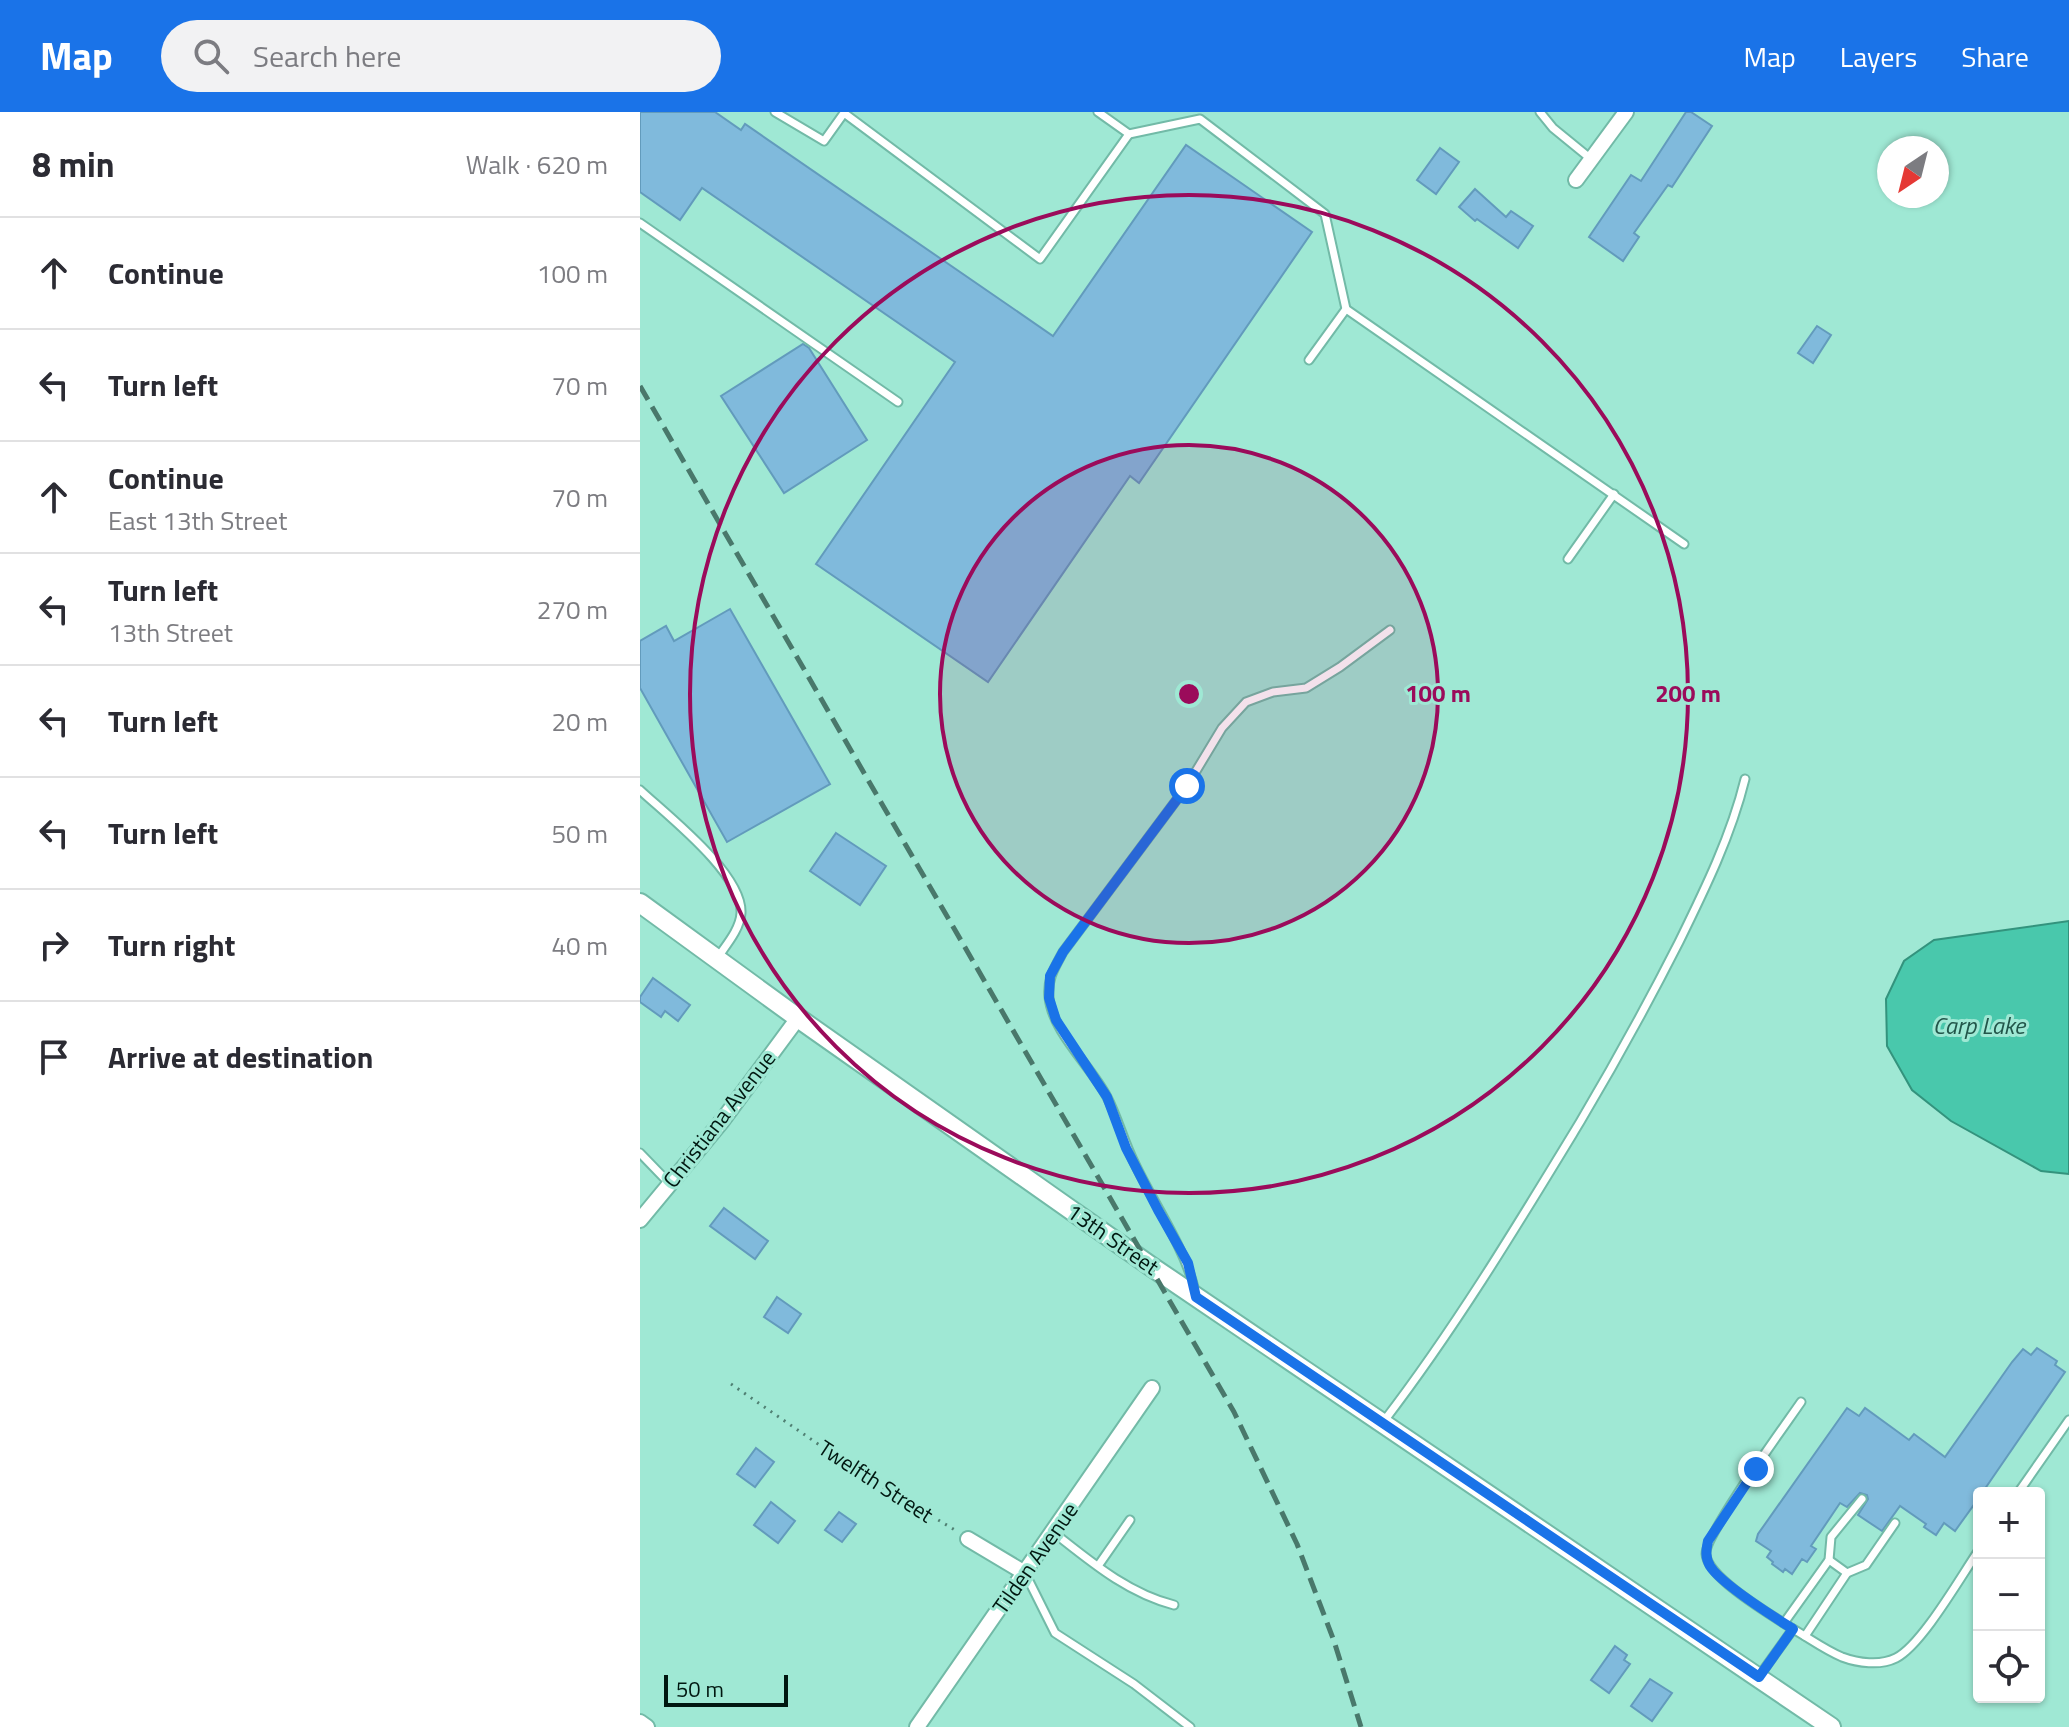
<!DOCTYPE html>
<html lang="en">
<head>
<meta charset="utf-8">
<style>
  body { margin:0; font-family:"Titillium Web",sans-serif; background:#f2f2f3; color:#2b2b33 }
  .controls { position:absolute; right:24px; bottom:24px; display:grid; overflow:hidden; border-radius:8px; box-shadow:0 2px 6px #0004 }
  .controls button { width:72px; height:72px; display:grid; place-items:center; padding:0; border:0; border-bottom:2px solid #e1e1e2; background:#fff; color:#2b2b33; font:40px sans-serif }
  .compass { position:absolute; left:1237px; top:24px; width:72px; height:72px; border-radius:50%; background:#fff; box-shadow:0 2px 6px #0004; rotate:215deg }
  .scale { position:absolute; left:24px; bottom:20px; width:124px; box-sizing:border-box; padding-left:8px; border:4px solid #001710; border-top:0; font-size:22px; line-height:28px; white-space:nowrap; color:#001710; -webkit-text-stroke:6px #9fe8d4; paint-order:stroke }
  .stop { position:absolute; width:24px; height:24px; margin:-18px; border:6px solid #1a73e8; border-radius:50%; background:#fff }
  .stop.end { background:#1a73e8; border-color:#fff; box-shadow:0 2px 8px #0008 }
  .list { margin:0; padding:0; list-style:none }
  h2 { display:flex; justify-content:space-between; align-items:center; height:104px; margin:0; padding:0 32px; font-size:34px }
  h2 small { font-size:26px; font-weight:400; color:#7c7c81 }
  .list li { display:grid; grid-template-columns:52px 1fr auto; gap:24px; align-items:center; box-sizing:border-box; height:112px; padding:0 32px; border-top:2px solid #e1e1e2 }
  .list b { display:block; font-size:30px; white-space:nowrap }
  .list p { margin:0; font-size:26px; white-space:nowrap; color:#7c7c81 }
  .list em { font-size:26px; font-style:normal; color:#7c7c81 }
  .icon { flex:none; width:44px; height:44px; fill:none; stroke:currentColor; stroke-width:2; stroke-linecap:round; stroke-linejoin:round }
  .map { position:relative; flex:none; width:1429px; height:1615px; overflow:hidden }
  header { display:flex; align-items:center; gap:48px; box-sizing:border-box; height:112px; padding:0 40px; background:#1a73e8; color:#fff }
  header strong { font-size:38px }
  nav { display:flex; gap:44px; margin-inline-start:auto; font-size:28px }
  .search { width:560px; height:72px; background:#f2f2f3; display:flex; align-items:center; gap:20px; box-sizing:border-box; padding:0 28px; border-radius:44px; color:#7c7c81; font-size:30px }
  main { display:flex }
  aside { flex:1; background:#fff }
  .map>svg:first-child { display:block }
  .water { fill:#49c8ac; stroke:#33937d; stroke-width:2 }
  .building { fill:#80badc; stroke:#629bbc; stroke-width:2 }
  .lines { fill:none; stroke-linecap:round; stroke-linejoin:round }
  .service-casing { stroke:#72baa7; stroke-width:11 }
  .minor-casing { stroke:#72baa7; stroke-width:18 }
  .tertiary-casing { stroke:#72baa7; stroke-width:22 }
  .path { stroke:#508073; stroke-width:3; stroke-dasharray:2 6; stroke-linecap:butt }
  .service { stroke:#fff; stroke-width:7 }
  .minor { stroke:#fff; stroke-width:14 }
  .tertiary { stroke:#fff; stroke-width:18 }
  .rail { stroke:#49786b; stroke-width:5; stroke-dasharray:16 8; stroke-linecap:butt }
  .route { stroke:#1a73e8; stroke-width:10 }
  .ring { fill:none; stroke:#9b0b5b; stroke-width:4 }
  .labels { text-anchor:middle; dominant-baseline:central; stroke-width:6; stroke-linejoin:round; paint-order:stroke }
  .street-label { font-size:22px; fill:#001710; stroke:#9fe8d4 }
  .water-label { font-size:24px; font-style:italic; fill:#22564a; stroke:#9fe8d4 }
  .centre { fill:#9b0b5b; stroke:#9fe8d4; stroke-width:4 }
  .ring-label { font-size:24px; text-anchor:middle; font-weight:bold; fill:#9b0b5b; stroke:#9fe8d4; stroke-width:6; stroke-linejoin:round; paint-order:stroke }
</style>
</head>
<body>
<header>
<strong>Map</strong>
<div class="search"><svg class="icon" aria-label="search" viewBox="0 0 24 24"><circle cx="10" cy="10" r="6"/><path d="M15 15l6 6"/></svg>Search here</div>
<nav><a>Map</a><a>Layers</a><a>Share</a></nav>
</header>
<main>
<aside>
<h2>8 min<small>Walk · 620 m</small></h2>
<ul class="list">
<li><svg class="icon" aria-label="ahead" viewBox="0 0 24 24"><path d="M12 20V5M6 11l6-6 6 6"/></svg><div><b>Continue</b></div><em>100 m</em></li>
<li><svg class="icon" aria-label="left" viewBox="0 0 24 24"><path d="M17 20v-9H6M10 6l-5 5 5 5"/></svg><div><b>Turn left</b></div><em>70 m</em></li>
<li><svg class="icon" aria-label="ahead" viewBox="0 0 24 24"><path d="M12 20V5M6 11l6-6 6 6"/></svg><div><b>Continue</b><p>East 13th Street</p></div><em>70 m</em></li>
<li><svg class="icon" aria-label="left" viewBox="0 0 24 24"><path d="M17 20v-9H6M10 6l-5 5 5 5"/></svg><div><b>Turn left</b><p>13th Street</p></div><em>270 m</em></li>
<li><svg class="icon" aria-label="left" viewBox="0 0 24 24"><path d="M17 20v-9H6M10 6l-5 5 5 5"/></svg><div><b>Turn left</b></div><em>20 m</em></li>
<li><svg class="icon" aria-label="left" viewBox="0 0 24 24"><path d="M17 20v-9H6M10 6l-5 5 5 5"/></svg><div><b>Turn left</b></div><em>50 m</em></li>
<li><svg class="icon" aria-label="right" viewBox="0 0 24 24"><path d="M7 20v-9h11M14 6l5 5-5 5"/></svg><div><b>Turn right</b></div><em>40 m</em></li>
<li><svg class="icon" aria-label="arrive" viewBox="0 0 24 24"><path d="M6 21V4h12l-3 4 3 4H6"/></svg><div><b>Arrive at destination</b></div></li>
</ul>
</aside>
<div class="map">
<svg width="1429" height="1615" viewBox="0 0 1429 1615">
  <rect width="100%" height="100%" fill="#9fe8d4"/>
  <polygon class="water" points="1429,809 1429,1062 1401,1059 1311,1009 1272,978 1247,934 1246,887 1264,849 1294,828"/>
  <g class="building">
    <polygon points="0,0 75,0 101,18 105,12 413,224 546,33 672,120 499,371 490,364 348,570 176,452 315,250 62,76 40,108 0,80"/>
    <polygon points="1046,0 1051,0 1072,14 1032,75 1028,73 994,121 999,125 983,149 949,125 991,63 1001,69"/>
    <polygon points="800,36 819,50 796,82 777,68"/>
    <polygon points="835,77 866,105 871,99 893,114 878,136 837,107 835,109 819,95"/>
    <polygon points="1177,214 1191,223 1173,251 1158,241"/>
    <polygon points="163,232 169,236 227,328 144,381 81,284"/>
    <polygon points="90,497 190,672 87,730 0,576 0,529 26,514 34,529"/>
    <polygon points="196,721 246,754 220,793 170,759"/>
    <polygon points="13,866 50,893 38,909 25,899 21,905 0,890 0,885"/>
    <polygon points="84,1096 128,1129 115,1147 70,1114"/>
    <polygon points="137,1185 161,1202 148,1221 124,1205"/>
    <polygon points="1397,1236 1417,1249 1415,1253 1425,1260 1342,1381 1339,1381 1338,1387 1315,1419 1304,1411 1296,1423 1284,1415 1286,1412 1260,1394 1242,1419 1218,1403 1228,1387 1227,1383 1220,1381 1207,1395 1200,1391 1171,1434 1176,1437 1167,1450 1162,1447 1152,1462 1145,1457 1143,1460 1132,1452 1133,1450 1127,1445 1131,1439 1116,1429 1118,1422 1207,1296 1219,1304 1225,1296 1269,1328 1274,1322 1305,1345 1372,1250 1383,1237 1391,1243"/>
    <polygon points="116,1336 134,1350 115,1375 97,1362"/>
    <polygon points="131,1390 155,1409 138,1431 114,1413"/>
    <polygon points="199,1400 216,1412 202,1430 185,1418"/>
    <polygon points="975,1534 987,1543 984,1548 990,1552 969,1581 951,1568"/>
    <polygon points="1010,1567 1032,1581 1012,1609 991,1594"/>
  </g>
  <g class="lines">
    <g class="service-casing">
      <g id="service">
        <polyline points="135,0 184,29 204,1 400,147 489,22"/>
        <polyline points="458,0 489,22 560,7 685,102 706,197 1044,432"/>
        <polyline points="900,0 913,16 951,47"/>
        <polyline points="0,111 258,290"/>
        <polyline points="669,248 706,197"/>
        <polyline points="928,447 974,382"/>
        <path d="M0,678C28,704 103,762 101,801C100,817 87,832 78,845"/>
        <polyline points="0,1041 29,1071"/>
        <path d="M555,1179C544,1134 515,1094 495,1052C484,1031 478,1006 467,985C451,954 412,920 409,885C407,867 415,855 423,840L547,674L582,616L606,590L633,580L666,576L700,555L750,518"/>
        <path d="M744,1309C816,1215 878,1112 940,1010C975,951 1008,891 1039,830C1065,777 1091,724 1105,667"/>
        <polyline points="1378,1381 1429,1308"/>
        <path d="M413,1420C450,1449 487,1481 534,1493"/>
        <polyline points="1189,1448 1207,1461"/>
        <polyline points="458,1454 490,1408"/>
        <polyline points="385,1461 415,1521 494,1572 550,1615"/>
        <polyline points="1144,1511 1189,1448 1191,1425 1222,1387"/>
        <path d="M1153,1517C1133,1504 1067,1466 1066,1442C1064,1424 1146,1312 1161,1290"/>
        <polyline points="1165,1524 1207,1461 1226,1453 1255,1411"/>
        <path d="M1120,1563L1153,1517C1169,1526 1185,1538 1202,1545C1218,1551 1240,1554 1256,1546C1282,1533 1321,1464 1339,1438"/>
      </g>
    </g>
    <g class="minor-casing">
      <g id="minor">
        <polyline points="936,68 986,0"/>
        <polyline points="0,1108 82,1009 158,906"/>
        <polyline points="328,1427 385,1461"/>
        <polyline points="0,1610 7,1615"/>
        <polyline points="277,1615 512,1276"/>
      </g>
    </g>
    <g class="tertiary-casing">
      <polyline id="tertiary" points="0,791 158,906 512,1155 1191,1615"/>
    </g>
    <polyline class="path" points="91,1272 223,1363 315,1418"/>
    <use href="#service" class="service"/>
    <use href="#minor" class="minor"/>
    <use href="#tertiary" class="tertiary"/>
    <polyline class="rail" points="0,274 594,1300 657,1432 694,1529 721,1615"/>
  </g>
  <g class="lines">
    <path class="route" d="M547,674L423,840L410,864L409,886L416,908L467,985L486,1036L518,1098L548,1151L556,1185L1119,1565L1153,1517C1134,1505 1081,1472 1070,1454C1065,1445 1066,1439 1068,1429L1116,1357"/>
  </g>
  <circle cx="549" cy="582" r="249" fill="#9b0b5b" fill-opacity=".12"/>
  <g class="ring">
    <circle cx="549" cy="582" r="249"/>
    <circle cx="549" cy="582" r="499"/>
  </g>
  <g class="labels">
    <g class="street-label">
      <text transform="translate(79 1007) rotate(-52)">Christiana Avenue</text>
      <text transform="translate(473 1127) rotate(35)">13th Street</text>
      <text transform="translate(236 1369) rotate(33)">Twelfth Street</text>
      <text transform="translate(395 1446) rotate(-55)">Tilden Avenue</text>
    </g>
    <g class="water-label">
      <text x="1339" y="913">Carp Lake</text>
    </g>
  </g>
  <circle cx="549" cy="582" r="12" class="centre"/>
  <g class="ring-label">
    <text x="798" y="590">100 m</text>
    <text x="1048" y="590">200 m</text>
  </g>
</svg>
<div class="controls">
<button>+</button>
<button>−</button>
<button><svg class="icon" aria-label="locate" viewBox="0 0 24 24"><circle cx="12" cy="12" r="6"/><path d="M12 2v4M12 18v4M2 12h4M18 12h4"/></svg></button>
</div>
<svg class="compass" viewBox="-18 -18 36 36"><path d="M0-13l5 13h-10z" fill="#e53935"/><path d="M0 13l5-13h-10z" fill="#7c7c81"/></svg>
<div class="scale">50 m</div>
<div class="stop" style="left:547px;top:674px"></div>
<div class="stop end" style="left:1116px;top:1357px"></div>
</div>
</main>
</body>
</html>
